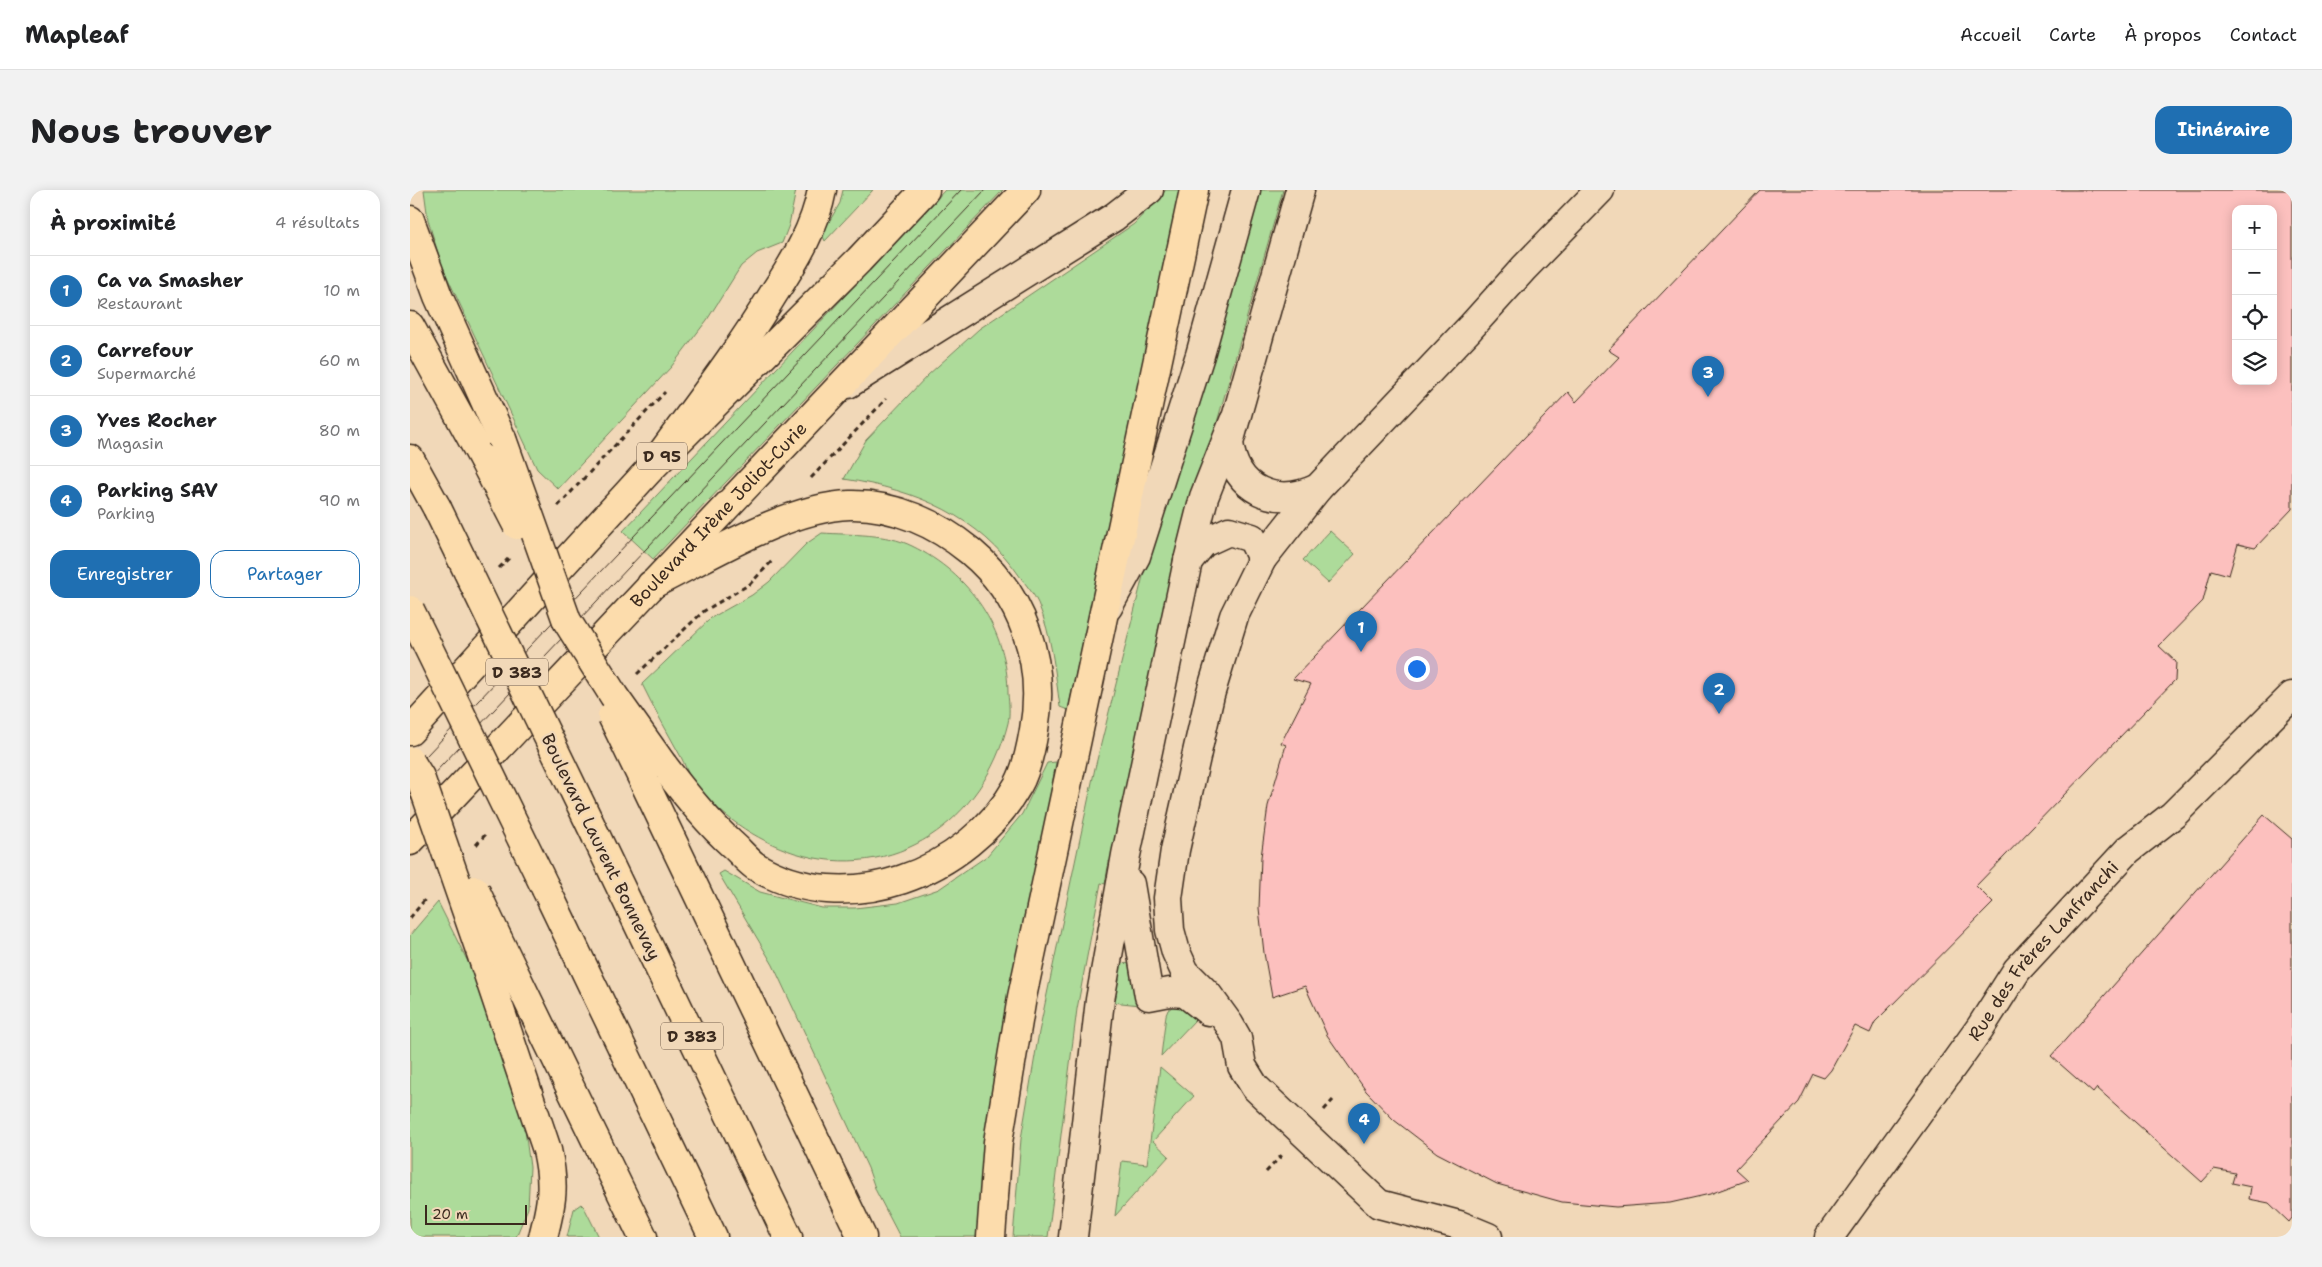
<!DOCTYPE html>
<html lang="fr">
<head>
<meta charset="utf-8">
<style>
  body { margin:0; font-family:"Shantell Sans",sans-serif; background:#f2f2f2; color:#202124 }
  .controls { position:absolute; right:15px; top:15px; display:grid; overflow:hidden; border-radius:10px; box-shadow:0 2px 12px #0003 }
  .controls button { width:45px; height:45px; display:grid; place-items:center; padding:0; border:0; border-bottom:1px solid #e0e0e0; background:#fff; color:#202124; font:25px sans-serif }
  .scale { position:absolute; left:15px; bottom:12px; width:102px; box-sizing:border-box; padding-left:5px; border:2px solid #3b2a1e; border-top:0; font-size:14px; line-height:18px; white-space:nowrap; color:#3b2a1e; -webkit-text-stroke:4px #f1d8b8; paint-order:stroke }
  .you { position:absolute; left:1006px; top:478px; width:18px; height:18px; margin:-12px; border:4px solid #fff; border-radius:50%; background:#1a73e8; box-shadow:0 0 0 8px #1a73e833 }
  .badge { display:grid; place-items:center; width:32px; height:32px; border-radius:50%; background:#1f6fb2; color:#fff; font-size:16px; font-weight:700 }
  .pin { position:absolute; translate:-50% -41px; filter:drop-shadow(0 1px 2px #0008) }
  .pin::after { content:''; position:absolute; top:26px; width:18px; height:15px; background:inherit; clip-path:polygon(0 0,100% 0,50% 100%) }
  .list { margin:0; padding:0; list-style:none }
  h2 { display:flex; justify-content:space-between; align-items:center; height:65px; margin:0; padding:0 20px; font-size:21px }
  h2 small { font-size:16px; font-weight:400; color:#757577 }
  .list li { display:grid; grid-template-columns:32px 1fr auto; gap:15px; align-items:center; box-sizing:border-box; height:70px; padding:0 20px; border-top:1px solid #e0e0e0 }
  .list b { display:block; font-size:19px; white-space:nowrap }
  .list p { margin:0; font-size:16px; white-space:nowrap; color:#757577 }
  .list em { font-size:16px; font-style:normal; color:#757577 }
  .actions { display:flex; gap:10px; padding:15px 20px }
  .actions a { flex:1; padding:11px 0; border:1px solid #1f6fb2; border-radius:15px; text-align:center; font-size:18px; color:#1f6fb2 }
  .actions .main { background:#1f6fb2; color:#fff }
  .icon { flex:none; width:28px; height:28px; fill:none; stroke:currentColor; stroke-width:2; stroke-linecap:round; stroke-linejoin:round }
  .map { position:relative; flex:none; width:1882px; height:1047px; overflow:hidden; border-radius:15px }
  header { display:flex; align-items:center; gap:30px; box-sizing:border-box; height:70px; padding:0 25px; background:#fff; border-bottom:1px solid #e0e0e0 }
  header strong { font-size:24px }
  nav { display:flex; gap:28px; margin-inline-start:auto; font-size:18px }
  .intro { display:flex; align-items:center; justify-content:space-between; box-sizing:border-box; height:120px; padding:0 30px }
  h1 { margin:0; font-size:35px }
  .button { padding:12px 22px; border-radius:15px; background:#1f6fb2; color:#fff; font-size:18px; font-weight:700 }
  main { display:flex; gap:30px; padding:0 30px }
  aside { flex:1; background:#fff; border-radius:15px; box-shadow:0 2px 12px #0003 }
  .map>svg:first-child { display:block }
  .green { fill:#addb9a; stroke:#74825c }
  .building { fill:#fcc0be; stroke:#3b2a1e; fill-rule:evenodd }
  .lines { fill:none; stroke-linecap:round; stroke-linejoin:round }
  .minor-casing { stroke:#3b2a1e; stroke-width:31 }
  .major-casing { stroke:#3b2a1e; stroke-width:31 }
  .highway-casing { stroke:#3b2a1e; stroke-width:31 }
  .path { stroke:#3b2a1e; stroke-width:3; stroke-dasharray:5 4; stroke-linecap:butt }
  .minor { stroke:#f1d8b8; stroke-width:28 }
  .major { stroke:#fcdcac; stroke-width:28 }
  .highway { stroke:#fcdcac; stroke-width:28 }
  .tram { stroke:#3b2a1e; stroke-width:1 }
  .highway-bridge-casing { stroke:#3b2a1e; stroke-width:31; stroke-linecap:butt }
  .highway-bridge { stroke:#fcdcac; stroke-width:28 }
  .labels { text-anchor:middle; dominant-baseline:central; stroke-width:4.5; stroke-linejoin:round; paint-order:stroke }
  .shield { fill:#f1d8b8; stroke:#725e4c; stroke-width:1 }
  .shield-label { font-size:16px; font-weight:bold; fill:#3b2a1e }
  .street-label { font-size:18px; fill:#3b2a1e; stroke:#f1d8b8 }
</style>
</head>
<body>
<header>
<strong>Mapleaf</strong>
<nav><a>Accueil</a><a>Carte</a><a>À propos</a><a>Contact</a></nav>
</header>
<div class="intro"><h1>Nous trouver</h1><a class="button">Itinéraire</a></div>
<main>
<aside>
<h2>À proximité<small>4 résultats</small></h2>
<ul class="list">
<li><span class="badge">1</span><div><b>Ca va Smasher</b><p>Restaurant</p></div><em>10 m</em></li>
<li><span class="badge">2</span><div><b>Carrefour</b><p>Supermarché</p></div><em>60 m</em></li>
<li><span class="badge">3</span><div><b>Yves Rocher</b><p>Magasin</p></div><em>80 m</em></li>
<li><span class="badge">4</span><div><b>Parking SAV</b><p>Parking</p></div><em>90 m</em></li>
</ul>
<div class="actions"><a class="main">Enregistrer</a><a>Partager</a></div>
</aside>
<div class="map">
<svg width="1882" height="1047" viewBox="0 0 1882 1047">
  <rect width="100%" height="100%" fill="#f1d8b8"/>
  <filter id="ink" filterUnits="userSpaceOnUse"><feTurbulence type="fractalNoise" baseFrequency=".02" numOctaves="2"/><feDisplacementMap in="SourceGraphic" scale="10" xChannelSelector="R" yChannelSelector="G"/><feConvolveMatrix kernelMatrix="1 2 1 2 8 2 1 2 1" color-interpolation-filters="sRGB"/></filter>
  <g filter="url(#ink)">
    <g class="green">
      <polygon points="14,0 386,0 379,35 372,53 347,63 331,76 297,130 261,177 148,299 127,279 32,76 18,30"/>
      <polygon points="433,0 463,0 415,51 412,44 430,13"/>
      <polygon points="535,0 593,0 243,369 213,341"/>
      <path d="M756,0H771L658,520L650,517C645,482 642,446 628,413C624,404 617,396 611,388C569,326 507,300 434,289L456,250L518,185L569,139L724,34Z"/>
      <polygon points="846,0 873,0 748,440 750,444 704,672 699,671 695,694 691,693 667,819 638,1047 603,1047 611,949 629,842 685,578 740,358"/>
      <polygon points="920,341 945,364 918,393 893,370"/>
      <path d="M412,343C441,345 476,343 502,356C560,384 598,440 598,504C599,513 600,524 598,533C574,631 484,694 385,663C345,650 307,624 282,590C277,583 275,574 271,567C258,543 244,519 232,494L301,428L342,405L359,392L396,354Z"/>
      <path d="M646,572C620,730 571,886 569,1047H490L466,1001L458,978L363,775L309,684L314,681L350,702L412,718H445L488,713L529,699L577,666L612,624L637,573Z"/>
      <polygon points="28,712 69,794 97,875 115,940 120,977 118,1018 106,1047 0,1047 0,745"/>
      <polygon points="709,773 722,774 730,815 702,812"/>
      <polygon points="766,814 784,826 785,830 751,866 756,825 758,820"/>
      <polygon points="750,877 784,906 743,951 759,966 705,1026 712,971 737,974"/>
      <polygon points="171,1014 174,1017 189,1047 157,1047 164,1019"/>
    </g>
    <g class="building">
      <path d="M1350,0H1882V319L1845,358L1828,354L1819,385L1801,380L1793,411L1749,456L1766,472L1765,490L1566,696L1583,713L1465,832L1460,843L1445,836L1421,880L1414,888L1403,884L1389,912L1326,979L1338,990L1300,1004L1260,1013L1206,1017L1152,1012L1087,994L1027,963L984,930L956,901L917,845L895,796L862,807L854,763L849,718L851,667L858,616L876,555L871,553L901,494L883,489L1158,202L1166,212L1209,167L1198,160ZM1826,19H1863V191H1826Z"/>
      <polygon points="1854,625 1882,649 1882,1028 1879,1032 1859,1013 1839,1009 1841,997 1822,993 1825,983 1804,979 1792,992 1687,898 1683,903 1641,866"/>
    </g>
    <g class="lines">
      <g class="minor-casing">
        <g id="minor">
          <path d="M890,0L819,253C825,301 866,318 908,298L1060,138L1114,78L1190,0"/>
          <polyline points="438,194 704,27 739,0"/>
          <polyline points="908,298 852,369 824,426 800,505 765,660 758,708 760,740 766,762 775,782 798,805 819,834 827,848 832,876 845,897 969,1014 1049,1035 1078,1047"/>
          <polyline points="778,371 793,353 819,341 842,348 852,369"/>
          <polyline points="698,417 726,366 790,165 836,0"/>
          <polyline points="720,694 739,806 760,802 775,803 798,821"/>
          <polyline points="663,1047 690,810 716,665 778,371 794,307 824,231"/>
          <path id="s1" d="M1419,1047L1570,838L1607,780L1718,660L1763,625L1882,506"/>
        </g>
      </g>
      <g class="major-casing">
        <g id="major">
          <polyline points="0,541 241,278 449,70 515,0"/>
          <path id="s2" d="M0,651L616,0"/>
        </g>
      </g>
      <g class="highway-casing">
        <g id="highway">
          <polyline points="0,30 28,106 92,249"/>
          <polyline points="0,136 73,269"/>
          <polyline points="0,269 27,318"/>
          <path d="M241,278C283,220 327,164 364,103C385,71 405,38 412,0"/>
          <path d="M241,395C298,367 377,317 440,315C484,314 527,334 560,361C613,405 636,472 624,540C621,558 617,579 608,595C558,684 436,731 345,676C338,671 332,664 326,658C298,633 276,605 253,575"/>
          <polyline points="235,594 452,1047"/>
          <polyline points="186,646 378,1047"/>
          <polyline points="136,699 303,1047"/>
          <polyline points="88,749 233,1047"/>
          <path d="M72,766L137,960C145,996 142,1012 133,1047"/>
          <polyline points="581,1047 588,952 612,807 784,0"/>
        </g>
      </g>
      <g class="path">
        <polyline points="401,288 476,209"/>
        <polyline points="148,316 255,202"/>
        <polyline points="89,378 101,366"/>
        <polyline points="227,484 294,421 340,394 363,370"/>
        <polyline points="66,655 75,645"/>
        <polyline points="0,728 17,707"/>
        <polyline points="914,920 923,910"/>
        <polyline points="856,982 872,965"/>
      </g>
      <use href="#minor" class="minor"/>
      <use href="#major" class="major"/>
      <use href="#highway" class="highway"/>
      <g class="tram">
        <polyline points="0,583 551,0"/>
        <polyline points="0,609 575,0"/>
      </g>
      <g class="highway-bridge-casing">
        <g id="highway-bridge">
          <polyline points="92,249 157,431 204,506 253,575"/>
          <polyline points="73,269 107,335"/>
          <polyline points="27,318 186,646"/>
          <polyline points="0,420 136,699"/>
          <polyline points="202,526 235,594"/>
          <polyline points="0,571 10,587 72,766"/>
          <polyline points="65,700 88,749"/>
        </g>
      </g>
      <use href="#highway-bridge" class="highway-bridge"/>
    </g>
  </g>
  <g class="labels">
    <g class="shield">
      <rect x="227" y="252.5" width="50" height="27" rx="4"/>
      <rect x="76" y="468.5" width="62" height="27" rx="4"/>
      <rect x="251" y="832.5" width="62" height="27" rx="4"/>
    </g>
    <g class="shield-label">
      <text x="252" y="266">D 95</text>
      <text x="107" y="482">D 383</text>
      <text x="282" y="846">D 383</text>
    </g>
    <g class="street-label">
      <text stroke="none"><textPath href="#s2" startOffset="449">Boulevard Irène Joliot-Curie</textPath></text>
      <text transform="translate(191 657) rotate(64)">Boulevard Laurent Bonnevay</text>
      <text stroke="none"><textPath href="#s1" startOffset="358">Rue des Frères Lanfranchi</textPath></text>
    </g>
  </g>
</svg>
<div class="controls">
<button>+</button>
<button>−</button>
<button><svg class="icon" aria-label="locate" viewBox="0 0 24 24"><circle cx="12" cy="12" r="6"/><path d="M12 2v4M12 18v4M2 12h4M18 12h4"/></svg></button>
<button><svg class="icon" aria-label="layers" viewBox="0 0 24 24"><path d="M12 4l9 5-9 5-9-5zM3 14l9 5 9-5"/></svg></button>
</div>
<div class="scale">20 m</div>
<div class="you"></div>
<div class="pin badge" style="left:951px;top:462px">1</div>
<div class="pin badge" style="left:1309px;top:524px">2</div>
<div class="pin badge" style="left:1298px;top:207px">3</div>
<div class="pin badge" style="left:954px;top:954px">4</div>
</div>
</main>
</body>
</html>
